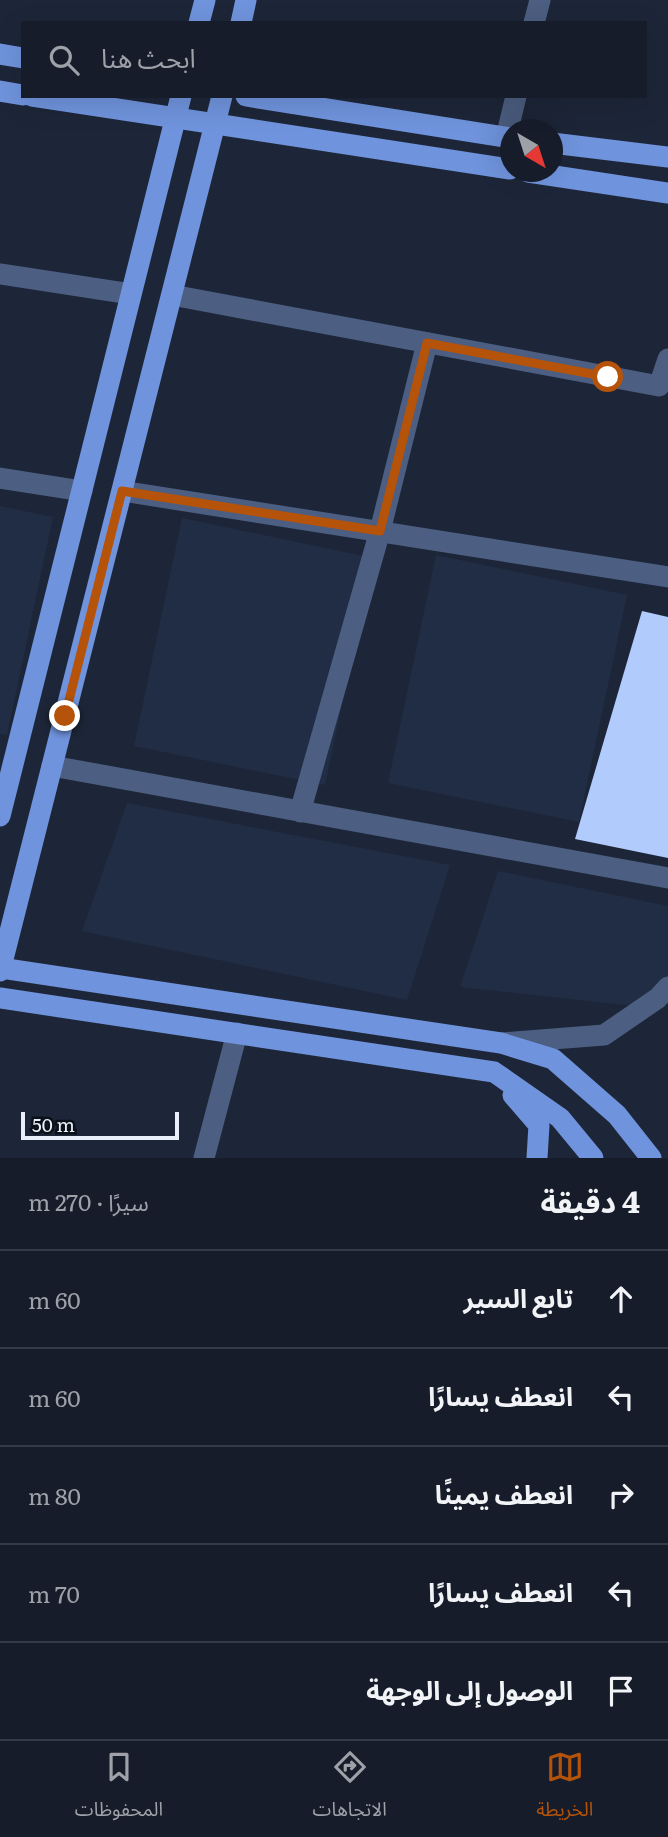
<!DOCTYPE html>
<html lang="ar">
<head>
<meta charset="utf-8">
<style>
  body { margin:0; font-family:Literata,"Noto Sans Arabic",serif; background:#232936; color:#f1f3f6; direction:rtl }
  .compass { position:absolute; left:500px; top:119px; width:63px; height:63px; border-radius:50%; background:#161c2a; box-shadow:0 7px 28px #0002; rotate:141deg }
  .scale { position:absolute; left:21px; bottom:18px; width:158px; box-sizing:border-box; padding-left:7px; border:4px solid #e9f0fc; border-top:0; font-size:19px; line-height:24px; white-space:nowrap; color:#e9f0fc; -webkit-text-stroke:5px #0b0f18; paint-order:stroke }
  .stop { position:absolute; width:21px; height:21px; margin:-16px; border:5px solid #b45309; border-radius:50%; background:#fff }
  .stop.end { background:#b45309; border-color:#fff; box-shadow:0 2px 7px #0008 }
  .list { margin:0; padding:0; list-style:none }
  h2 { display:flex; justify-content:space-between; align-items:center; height:91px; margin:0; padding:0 28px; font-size:30px }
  h2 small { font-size:23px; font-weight:400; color:#9ea1a8 }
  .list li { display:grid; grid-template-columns:46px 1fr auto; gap:21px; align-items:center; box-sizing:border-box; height:98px; padding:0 28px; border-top:2px solid #353a47 }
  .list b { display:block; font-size:26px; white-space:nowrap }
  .list em { font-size:23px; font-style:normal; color:#9ea1a8 }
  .icon { flex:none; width:38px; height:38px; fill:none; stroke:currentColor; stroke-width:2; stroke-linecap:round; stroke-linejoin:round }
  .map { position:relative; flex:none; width:668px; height:1158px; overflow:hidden; direction:ltr }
  .search { position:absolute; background:#161c2a; box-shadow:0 7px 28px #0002; left:21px; right:21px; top:21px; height:77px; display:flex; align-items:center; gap:18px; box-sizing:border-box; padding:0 24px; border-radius:0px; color:#9ea1a8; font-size:26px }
  .sheet { height:581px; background:#161c2a }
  nav { display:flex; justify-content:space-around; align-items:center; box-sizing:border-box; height:98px; border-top:2px solid #353a47; background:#161c2a; font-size:19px; color:#9ea1a8 }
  nav a { display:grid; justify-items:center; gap:4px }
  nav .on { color:#b45309 }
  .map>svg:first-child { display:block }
  .built { fill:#212d45 }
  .building { fill:#b1cbfd }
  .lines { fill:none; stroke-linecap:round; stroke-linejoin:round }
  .minor { stroke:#4c5e81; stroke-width:21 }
  .major { stroke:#6f93dc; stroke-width:21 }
  .route { stroke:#b45309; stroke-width:9 }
</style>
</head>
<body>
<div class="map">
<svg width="668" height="1158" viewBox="0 0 668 1158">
  <rect width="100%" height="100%" fill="#1d2638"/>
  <g class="built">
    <polygon points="0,506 53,517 7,735 0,734"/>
    <polygon points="182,518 373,558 325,785 134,746"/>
    <polygon points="436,555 627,595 579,822 388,783"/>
    <polygon points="127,803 450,865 407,1000 82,931"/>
    <polygon points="498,871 668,906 668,990 652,1008 460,987"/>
  </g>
  <polygon class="building" points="642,611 668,617 668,858 575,839"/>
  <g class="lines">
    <g class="minor">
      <polyline points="534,23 540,0"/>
      <polyline points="506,138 516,96"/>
      <polyline points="0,274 131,294"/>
      <polyline points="172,295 659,386 668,359"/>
      <polyline points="0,478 82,491"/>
      <polyline points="122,491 668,577"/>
      <polyline points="52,766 668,878"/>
      <polyline points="300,812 380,531 427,343"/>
      <polyline points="502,1043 604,1035 658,998 668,987"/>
      <polyline points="204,1158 237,1033"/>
    </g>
    <g class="major">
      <polyline points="199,23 205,0"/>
      <polyline points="241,23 246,0"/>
      <polyline points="0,54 23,58"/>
      <polyline points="0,91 23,95"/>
      <polyline points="32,96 510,169"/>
      <polyline points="246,96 510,138"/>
      <polyline points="552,143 668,157"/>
      <polyline points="528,172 668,193"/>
      <polyline points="0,816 181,96"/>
      <polyline points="0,968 501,1043 553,1059 617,1115 651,1158"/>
      <polyline points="0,971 222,96"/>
      <polyline points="0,998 494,1072 560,1118 593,1158"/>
      <polyline points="513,1095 539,1125 537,1158"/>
    </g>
  </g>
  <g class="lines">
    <polyline class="route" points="65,716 122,491 380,531 427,343 608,377"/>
  </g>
</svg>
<svg class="compass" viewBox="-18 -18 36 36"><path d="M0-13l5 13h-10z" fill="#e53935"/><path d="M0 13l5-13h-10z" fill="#9ea1a8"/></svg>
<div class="scale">50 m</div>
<div class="stop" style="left:608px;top:377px"></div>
<div class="stop end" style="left:65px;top:716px"></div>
<div class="search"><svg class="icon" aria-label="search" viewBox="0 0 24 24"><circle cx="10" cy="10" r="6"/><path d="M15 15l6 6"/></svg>ابحث هنا</div>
</div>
<section class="sheet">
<h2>4 دقيقة<small>سيرًا · 270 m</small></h2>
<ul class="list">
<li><svg class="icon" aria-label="ahead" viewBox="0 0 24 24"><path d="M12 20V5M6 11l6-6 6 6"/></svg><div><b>تابع السير</b></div><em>60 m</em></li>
<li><svg class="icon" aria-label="left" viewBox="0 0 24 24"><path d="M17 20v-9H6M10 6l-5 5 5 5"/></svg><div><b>انعطف يسارًا</b></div><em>60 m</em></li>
<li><svg class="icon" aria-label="right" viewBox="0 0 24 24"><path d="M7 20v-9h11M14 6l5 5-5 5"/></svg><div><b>انعطف يمينًا</b></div><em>80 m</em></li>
<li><svg class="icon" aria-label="left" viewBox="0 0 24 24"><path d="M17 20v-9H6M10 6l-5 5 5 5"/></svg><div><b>انعطف يسارًا</b></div><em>70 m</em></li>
<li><svg class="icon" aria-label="arrive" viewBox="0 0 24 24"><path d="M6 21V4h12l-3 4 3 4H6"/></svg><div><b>الوصول إلى الوجهة</b></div></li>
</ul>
</section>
<nav>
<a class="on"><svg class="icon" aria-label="map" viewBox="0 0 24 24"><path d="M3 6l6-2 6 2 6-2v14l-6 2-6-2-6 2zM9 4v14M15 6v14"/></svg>الخريطة</a>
<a><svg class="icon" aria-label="directions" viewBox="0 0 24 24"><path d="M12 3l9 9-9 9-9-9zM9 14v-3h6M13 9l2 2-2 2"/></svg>الاتجاهات</a>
<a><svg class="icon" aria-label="saved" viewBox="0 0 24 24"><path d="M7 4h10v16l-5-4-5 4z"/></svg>المحفوظات</a>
</nav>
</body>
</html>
